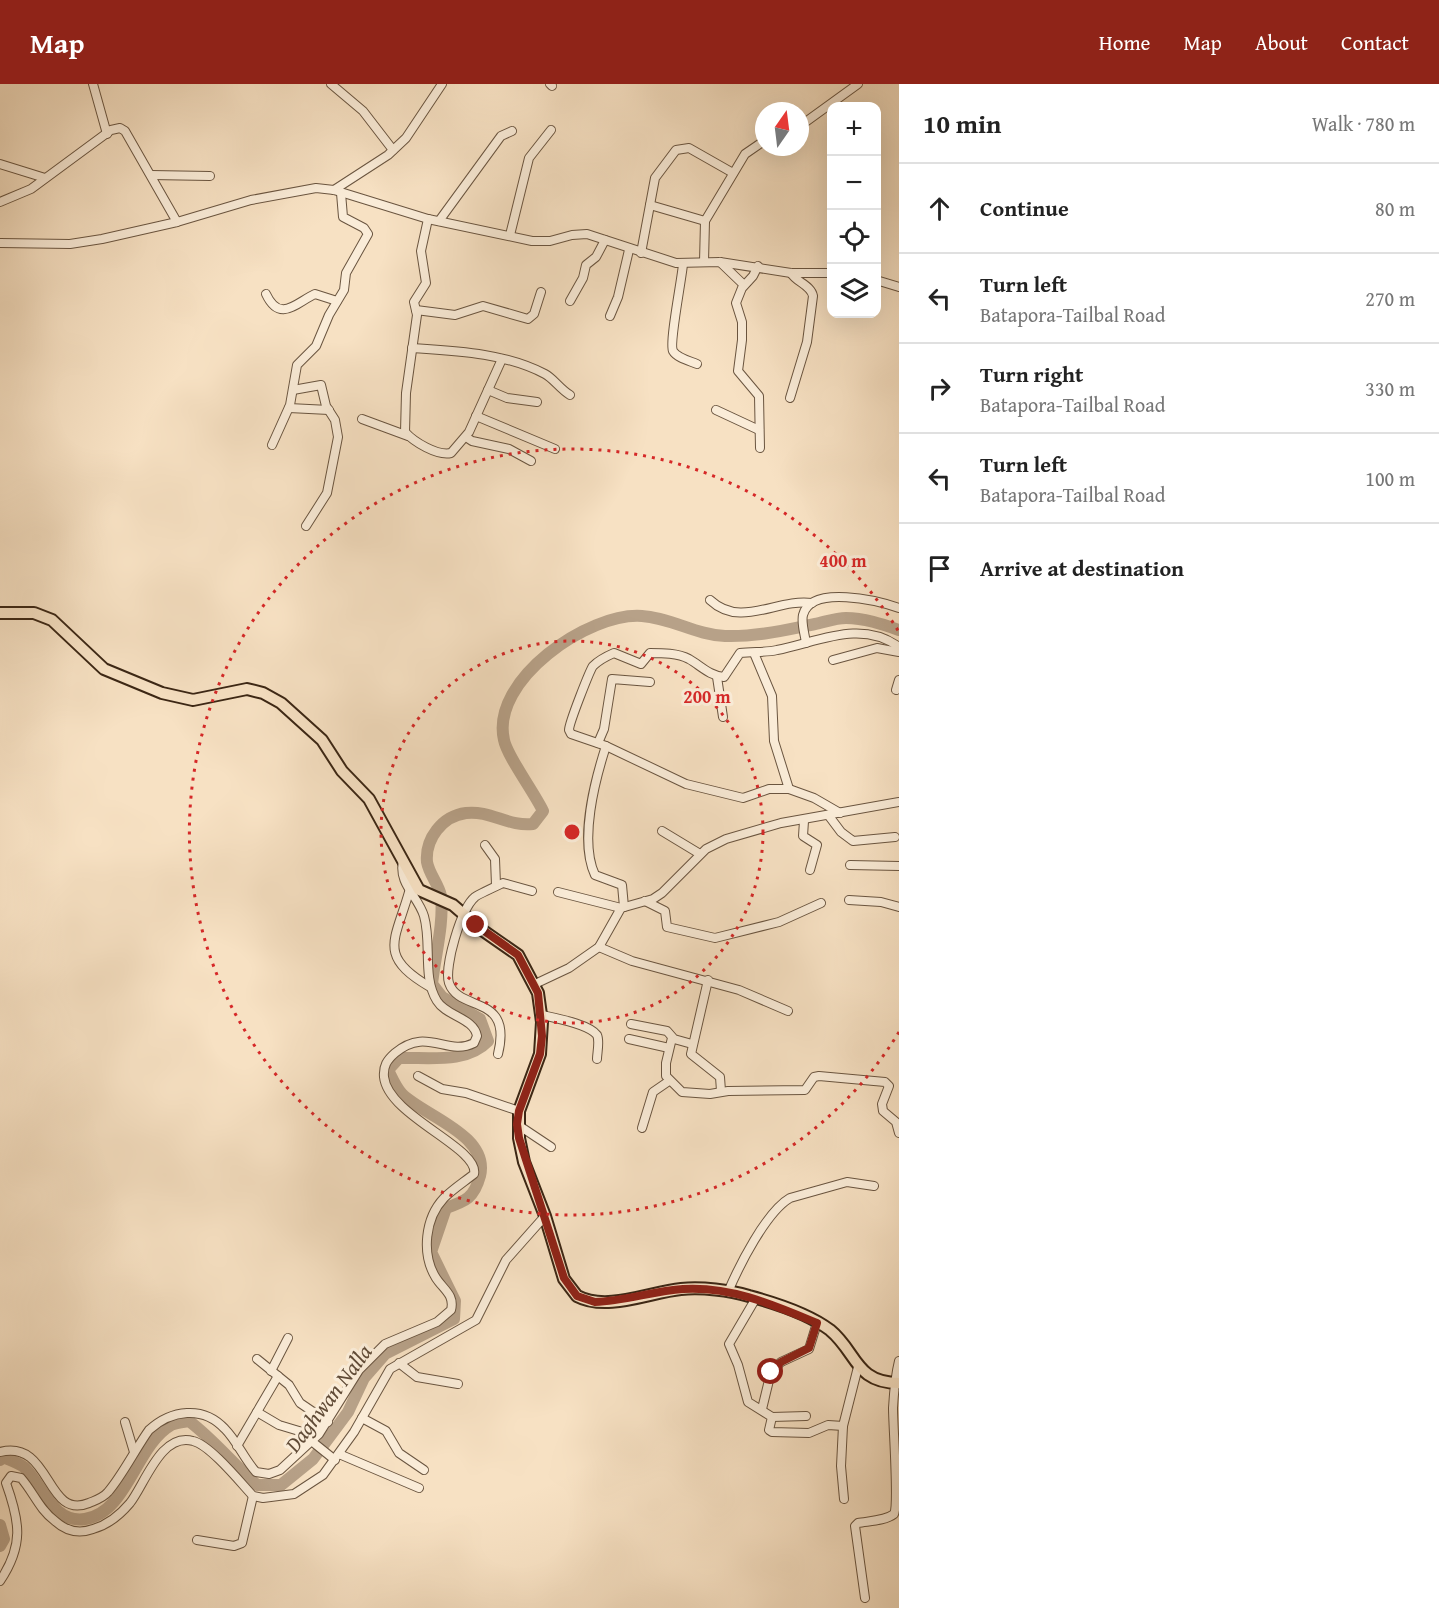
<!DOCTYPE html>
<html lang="en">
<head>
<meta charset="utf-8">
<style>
  body { margin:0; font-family:"Gentium Book Plus",serif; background:#f6f6f6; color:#222 }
  .controls { position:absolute; right:18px; top:18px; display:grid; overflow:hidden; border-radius:12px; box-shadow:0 6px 24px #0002 }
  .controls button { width:54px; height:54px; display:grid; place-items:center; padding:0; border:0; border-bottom:2px solid #e0e0e0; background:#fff; color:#222; font:30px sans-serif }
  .compass { position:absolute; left:755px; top:18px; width:54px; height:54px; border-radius:50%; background:#fff; box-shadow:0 6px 24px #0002; rotate:14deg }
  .stop { position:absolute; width:18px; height:18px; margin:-14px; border:4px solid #8f2418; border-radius:50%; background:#fff }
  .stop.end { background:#8f2418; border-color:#fff; box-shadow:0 2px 6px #0008 }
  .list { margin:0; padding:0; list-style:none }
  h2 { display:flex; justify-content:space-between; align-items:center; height:78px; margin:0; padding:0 24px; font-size:26px }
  h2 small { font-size:20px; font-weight:400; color:#767676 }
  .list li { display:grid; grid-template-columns:39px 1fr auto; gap:18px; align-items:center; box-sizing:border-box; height:90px; padding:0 24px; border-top:2px solid #e0e0e0 }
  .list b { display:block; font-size:22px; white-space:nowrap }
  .list p { margin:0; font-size:20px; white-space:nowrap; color:#767676 }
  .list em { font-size:20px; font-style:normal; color:#767676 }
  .icon { flex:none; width:33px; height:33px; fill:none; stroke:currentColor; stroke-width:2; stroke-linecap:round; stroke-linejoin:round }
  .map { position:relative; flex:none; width:899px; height:1524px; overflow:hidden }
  header { display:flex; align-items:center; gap:36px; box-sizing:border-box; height:84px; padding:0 30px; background:#8f2418; color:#fff }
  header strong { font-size:28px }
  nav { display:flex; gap:33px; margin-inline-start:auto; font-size:21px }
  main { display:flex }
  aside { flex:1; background:#fff }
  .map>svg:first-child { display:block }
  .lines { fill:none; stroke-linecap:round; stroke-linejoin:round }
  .river { stroke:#b7a188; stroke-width:12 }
  .minor-casing { stroke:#6a5540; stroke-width:10 }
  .major-casing { stroke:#3b2614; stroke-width:14 }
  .minor { stroke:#faecd8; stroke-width:8 }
  .major { stroke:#f7e1c3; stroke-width:10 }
  .route { stroke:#8f2418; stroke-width:8 }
  .ring { fill:none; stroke:#d62828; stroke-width:3; stroke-dasharray:3 6 }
  .labels { text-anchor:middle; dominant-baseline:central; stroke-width:6; stroke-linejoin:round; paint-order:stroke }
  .water-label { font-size:22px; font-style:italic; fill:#604b37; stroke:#faecd8 }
  .centre { fill:#d62828; stroke:#faecd8; stroke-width:3 }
  .ring-label { font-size:18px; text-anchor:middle; font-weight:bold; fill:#d62828; stroke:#faecd8; stroke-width:6; stroke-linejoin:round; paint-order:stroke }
</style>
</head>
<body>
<header>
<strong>Map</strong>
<nav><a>Home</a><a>Map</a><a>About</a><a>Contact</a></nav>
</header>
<main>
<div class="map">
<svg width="899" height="1524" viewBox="0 0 899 1524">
  <rect width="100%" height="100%" fill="#f7e1c3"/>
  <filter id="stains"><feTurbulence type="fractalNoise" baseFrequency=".00333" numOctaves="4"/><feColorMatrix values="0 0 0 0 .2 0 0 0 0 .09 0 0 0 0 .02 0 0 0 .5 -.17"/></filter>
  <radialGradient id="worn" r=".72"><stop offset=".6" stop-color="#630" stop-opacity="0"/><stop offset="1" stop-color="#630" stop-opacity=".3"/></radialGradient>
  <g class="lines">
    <g class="river">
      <path d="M0,1376L4,1373C11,1377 20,1379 25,1384C43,1402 53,1440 85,1435C127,1429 136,1361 171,1341C175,1339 183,1338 189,1337C214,1356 233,1380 257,1401H281L313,1375L348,1328L364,1294L385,1270L454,1235L455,1217L431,1168L446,1124C466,1117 474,1114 480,1092C490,1051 424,1032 402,1010C396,1004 392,994 388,986L399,974C428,973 466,980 488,957L480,935L442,913L432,900C435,872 444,840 441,812C439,801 429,790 427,778C425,755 442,732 466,729C490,726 509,743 533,740L543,727C534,708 507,672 504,656C490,596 589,528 642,532C672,534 696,551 725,552C756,553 785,546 815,540C825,538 836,534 846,534C864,534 882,540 899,546"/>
      <polyline points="0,1441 4,1455 0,1462"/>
    </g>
    <g class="minor-casing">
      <g id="minor">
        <polyline points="93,0 107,50"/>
        <polyline points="331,0 363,27 393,66"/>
        <polyline points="550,0 552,2"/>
        <polyline points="800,42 858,0"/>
        <polyline points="0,80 45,94"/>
        <polyline points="151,91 210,92"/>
        <polyline points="334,106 388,71 406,54 442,0"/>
        <polyline points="0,118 31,105 111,46 120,44 125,47 177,138"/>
        <polyline points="650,121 705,137"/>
        <path d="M428,135L421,167L426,199L414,218L417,231L406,309L405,348C414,358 437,372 451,369L469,348L502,275"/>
        <polyline points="439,137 501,52 512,47"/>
        <polyline points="510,151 529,74 551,46"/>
        <polyline points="0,159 70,160 102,155 177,138 251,116 316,104 334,106 428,135 532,157 550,157 572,151 587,150 676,179 720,178 791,189 832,189"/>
        <polyline points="641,169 655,94 676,66 689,64 733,89"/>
        <polyline points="704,178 705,137 745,70 764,57"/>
        <polyline points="720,178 744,201"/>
        <path d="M683,180C682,194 669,259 673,267C677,274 690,277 697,280"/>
        <polyline points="758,182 753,192 742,204 736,219 742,238 742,256 738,287 759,312 760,364"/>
        <polyline points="876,196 899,203"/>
        <path d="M266,210C280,240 297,218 315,210L337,217"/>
        <polyline points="570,217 583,194 586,181 596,173 605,156"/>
        <polyline points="416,226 455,231 483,222 528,235 534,230 541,208"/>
        <polyline points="610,232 618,213 629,166"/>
        <path d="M412,264C457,267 505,269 545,290C553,294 560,305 570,311"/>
        <polyline points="293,306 321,301 326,322 335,336 338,353 327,409 306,442"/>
        <polyline points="488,306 507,314 537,318"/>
        <path d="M790,314L807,258L813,212C811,201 796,198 791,189"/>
        <polyline points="289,324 329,326"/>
        <polyline points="716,326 759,346"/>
        <polyline points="476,332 555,365"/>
        <polyline points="362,335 408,352"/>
        <polyline points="466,353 472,357 509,365 531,377"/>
        <polyline points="272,361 290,321 297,281 316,262 329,231 344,206 346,189 368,150 364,144 343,133 341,109"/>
        <path d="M710,516C741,545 777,514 812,519"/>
        <path d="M806,559C805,551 801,539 803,531C811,500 879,517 899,524"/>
        <polyline points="754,569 772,612 774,657 789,705"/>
        <polyline points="833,576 877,564 899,568"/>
        <polyline points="717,593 723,633"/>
        <polyline points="896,606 899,596"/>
        <polyline points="598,659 604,645 612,595 650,598"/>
        <path d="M606,662C595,696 579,757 595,791L622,801L624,823"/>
        <path d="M840,729L814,714L789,705H769L743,714L686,700L606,662L571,650L569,646C569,639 590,586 593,582C598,577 607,572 614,569L641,580L650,569C662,569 678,569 689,575C701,582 710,592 724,593L740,569C752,567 765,569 777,566C818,558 861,535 899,563"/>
        <polyline points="829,732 841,748 853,757 895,753"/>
        <polyline points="804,737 803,752 817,761 810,786"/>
        <polyline points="662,747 700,770"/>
        <polyline points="485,761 495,775 496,801"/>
        <polyline points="850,781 899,782"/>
        <path d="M409,808C395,857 377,872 430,903"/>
        <polyline points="558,808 621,824"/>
        <polyline points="849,816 881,818 899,823"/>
        <polyline points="645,817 665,827 667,843 715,854 779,838 821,819"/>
        <polyline points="599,863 632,877 739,906 788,927"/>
        <polyline points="708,896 691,970 720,993 721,1007"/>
        <polyline points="535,900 569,884 599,863 621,824 653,815 662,809 706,765 726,755 781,739 899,718"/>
        <path d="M542,931C555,934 589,940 597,951C600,957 597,969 597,975"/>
        <polyline points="631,940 667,947 674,955 692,960"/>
        <polyline points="672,954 666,979 666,992 682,1008 710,1010 728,1007 805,1006 814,993 819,992 885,998 889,1002 882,1020 883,1027 896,1038 899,1049"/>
        <polyline points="629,955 669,964"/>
        <path d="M498,970C513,909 459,929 449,899C444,883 461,824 475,813C477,811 501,800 503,799L532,807"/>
        <polyline points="418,992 442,1005 466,1009 519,1027"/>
        <polyline points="518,1041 551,1063"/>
        <polyline points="642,1044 653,1008 669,997"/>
        <path d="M728,1208C739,1182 766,1128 790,1114L847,1098L874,1102"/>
        <polyline points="756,1214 729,1260 738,1281 748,1318 772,1333 769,1346 772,1348 809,1349 828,1341 843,1342"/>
        <polyline points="257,1275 289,1301 300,1319 328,1338"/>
        <polyline points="399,1279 417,1293 458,1300"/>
        <polyline points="271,1287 288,1254"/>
        <polyline points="762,1325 771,1288 781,1278 809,1265 817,1239"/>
        <polyline points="257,1328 279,1341 299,1347 335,1376"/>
        <polyline points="772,1333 806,1332"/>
        <polyline points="362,1334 386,1347 399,1369 424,1386"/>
        <polyline points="125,1338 134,1368"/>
        <polyline points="237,1362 278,1292"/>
        <path d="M0,1368C52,1355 45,1437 89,1419C96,1416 103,1414 108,1408C122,1392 136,1364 149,1346C171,1326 203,1321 225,1345C237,1357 244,1375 256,1388L269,1390L280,1386L319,1350L359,1286L385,1260L437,1238L451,1226C455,1211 443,1205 436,1194C421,1170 425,1134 444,1114C453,1105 464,1098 474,1090C480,1064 388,1032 384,993C383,982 387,976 395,969C427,942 447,973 474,959L477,952C474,934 446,932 437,917C422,893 432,860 424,832C418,812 398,800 403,777"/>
        <polyline points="339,1370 419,1404"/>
        <polyline points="844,1415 841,1382 843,1342 858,1283"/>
        <polyline points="197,1456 234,1462 242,1459 253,1412"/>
        <path d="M0,1497C24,1461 20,1438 6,1399L11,1392L21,1394C34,1409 39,1425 55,1437C66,1447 79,1450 93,1445C107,1441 120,1431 130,1419C145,1400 161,1348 193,1357C210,1361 240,1398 253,1412L263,1414L294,1410L323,1391L354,1348L390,1285L476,1236L506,1176L545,1132"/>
        <path d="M865,1514L855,1442L858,1439C868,1437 885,1437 894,1430C899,1421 893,1342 893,1324C894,1307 895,1293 899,1277"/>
      </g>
    </g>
    <g class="major-casing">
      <path id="major" d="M0,529H34L52,536L104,585L162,609L193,616L247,605L263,609L281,619L322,656L342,687L369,715L419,806L453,821L482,846L518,871L538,909L542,938L540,970L519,1027V1054L524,1078L545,1132L564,1195L577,1212C607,1228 650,1208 681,1205C702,1203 729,1206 749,1212C775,1219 809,1230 830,1246C857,1268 855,1299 899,1299"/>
    </g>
    <use href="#minor" class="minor"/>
    <use href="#major" class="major"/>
  </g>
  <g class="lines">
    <path class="route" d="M476,841L518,871L538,909L542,952L540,970L519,1027L517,1040L519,1054L564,1194L577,1212L595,1218C625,1217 653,1207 683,1205C731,1202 774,1221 817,1239L809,1264L781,1278L771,1288"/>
  </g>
  <g class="ring">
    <circle cx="572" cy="748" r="191"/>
    <path d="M899 948A383 383 0 1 1 899 548"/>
  </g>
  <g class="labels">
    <g class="water-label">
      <text transform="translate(328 1314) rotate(-53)">Daghwan Nalla</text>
    </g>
  </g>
  <circle cx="572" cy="748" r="9" class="centre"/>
  <g class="ring-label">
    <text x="843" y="483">400 m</text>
    <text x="707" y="619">200 m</text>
  </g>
  <rect width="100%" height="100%" filter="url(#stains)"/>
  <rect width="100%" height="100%" fill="url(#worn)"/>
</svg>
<div class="controls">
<button>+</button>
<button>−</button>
<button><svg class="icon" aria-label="locate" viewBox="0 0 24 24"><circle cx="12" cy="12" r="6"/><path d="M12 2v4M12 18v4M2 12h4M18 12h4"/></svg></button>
<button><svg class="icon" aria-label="layers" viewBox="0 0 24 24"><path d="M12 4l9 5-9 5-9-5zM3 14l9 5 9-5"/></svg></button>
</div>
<svg class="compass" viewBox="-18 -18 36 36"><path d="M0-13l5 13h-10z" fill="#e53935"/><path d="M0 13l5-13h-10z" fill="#767676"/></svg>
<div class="stop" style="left:771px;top:1288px"></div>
<div class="stop end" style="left:476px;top:841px"></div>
</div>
<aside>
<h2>10 min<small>Walk · 780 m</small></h2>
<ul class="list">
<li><svg class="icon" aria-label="ahead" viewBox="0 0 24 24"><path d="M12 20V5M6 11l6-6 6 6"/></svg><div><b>Continue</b></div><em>80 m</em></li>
<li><svg class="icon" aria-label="left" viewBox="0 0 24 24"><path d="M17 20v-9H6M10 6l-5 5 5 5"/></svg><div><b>Turn left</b><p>Batapora-Tailbal Road</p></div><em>270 m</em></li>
<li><svg class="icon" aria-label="right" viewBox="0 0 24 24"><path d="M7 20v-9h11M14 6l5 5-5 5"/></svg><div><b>Turn right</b><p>Batapora-Tailbal Road</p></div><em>330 m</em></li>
<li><svg class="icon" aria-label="left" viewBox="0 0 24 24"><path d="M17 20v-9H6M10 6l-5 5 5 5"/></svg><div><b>Turn left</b><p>Batapora-Tailbal Road</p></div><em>100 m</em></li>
<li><svg class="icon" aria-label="arrive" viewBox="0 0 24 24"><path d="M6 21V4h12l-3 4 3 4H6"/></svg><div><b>Arrive at destination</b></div></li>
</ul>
</aside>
</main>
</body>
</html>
